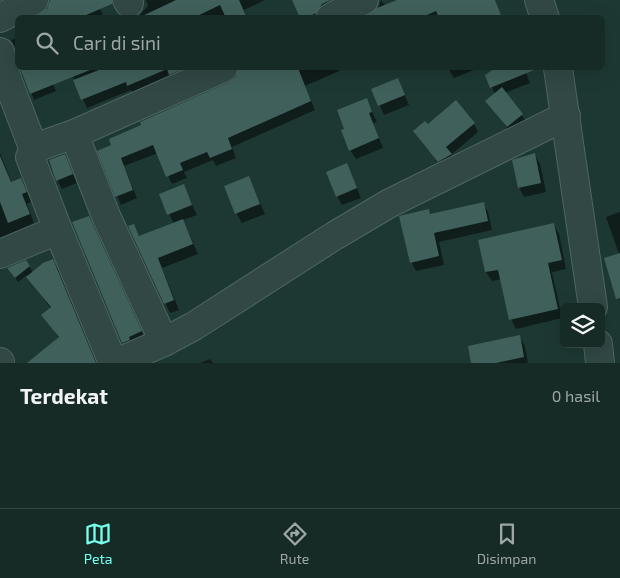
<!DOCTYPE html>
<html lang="id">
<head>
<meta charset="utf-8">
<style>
  body { margin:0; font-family:"Exo 2",sans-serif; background:#1f322e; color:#f1f3f6 }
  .controls { position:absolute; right:15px; bottom:15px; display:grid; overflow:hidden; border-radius:8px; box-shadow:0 5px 20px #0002 }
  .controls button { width:45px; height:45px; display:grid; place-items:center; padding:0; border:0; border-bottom:1px solid #354643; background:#162a26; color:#f1f3f6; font:25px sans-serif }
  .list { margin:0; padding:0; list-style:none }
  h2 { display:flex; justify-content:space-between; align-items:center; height:65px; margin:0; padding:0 20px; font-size:21px }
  h2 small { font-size:16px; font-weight:400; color:#9ea7a7 }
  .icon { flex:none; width:28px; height:28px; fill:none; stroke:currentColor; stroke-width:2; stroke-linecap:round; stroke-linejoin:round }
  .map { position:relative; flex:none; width:620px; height:363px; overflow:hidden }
  .search { position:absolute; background:#162a26; box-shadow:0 5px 20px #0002; left:15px; right:15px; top:15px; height:55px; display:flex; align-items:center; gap:12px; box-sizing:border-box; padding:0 18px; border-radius:8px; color:#9ea7a7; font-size:19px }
  .sheet { height:145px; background:#162a26 }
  nav { display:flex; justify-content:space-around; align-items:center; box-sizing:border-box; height:70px; border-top:1px solid #354643; background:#162a26; font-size:14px; color:#9ea7a7 }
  nav a { display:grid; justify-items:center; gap:2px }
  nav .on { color:#76ffee }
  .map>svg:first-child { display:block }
  .shadow { fill:#0007 }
  .building { fill:#40605b }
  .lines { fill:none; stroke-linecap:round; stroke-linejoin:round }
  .minor-casing { stroke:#4e6663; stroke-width:30 }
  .minor { stroke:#314845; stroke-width:28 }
</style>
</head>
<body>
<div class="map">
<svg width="620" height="363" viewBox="0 0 620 363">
  <rect width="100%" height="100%" fill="#1d3833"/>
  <g class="shadow">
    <polygon points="51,0 97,0 104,18 36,18 48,9"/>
    <polygon points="146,0 265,0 244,10 247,18 137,18 148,6"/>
    <polygon points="292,0 352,0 322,18 301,18"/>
    <polygon points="381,0 385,6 400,0 494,0 502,18 364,18 378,10"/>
    <polygon points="18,38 18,52 11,40"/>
    <polygon points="22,68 46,68 56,91 34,100"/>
    <polygon points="77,68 185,68 189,76 133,94 131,90 87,108 70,70"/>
    <polygon points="239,68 346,68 305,86 315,110 232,147 236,158 216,166 213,160 184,172 187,178 172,184 158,153 124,166 137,198 121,205 99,152 230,83 237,78"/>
    <polygon points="448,68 479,68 454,78"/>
    <polygon points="497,68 524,68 530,83 505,93 528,124 513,136 487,101 495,94 487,76"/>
    <polygon points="398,80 409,105 384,115 373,90"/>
    <polygon points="366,99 377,122 373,123 383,148 356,159 350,150 346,130"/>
    <polygon points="474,124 478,132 451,155 455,162 444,169 420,139 427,126"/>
    <polygon points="0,153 12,183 21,179 26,189 31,202 27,204 34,223 0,238"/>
    <polygon points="64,155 77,183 62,189 57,180"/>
    <polygon points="535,155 540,164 546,192 524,197 519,187"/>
    <polygon points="351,174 361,198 342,205 337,196"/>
    <polygon points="249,178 265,214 242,223 236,213"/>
    <polygon points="183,186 197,215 183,220 198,254 162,268 179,310 170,313 130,227 133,225 140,237 174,224 160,195"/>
    <polygon points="483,203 488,212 492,230 439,242 444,265 416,271 411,262 429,210 431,215"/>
    <polygon points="620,212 620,300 615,291 619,254 606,217"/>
    <polygon points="88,217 146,341 128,352 73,223"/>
    <polygon points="554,225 559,234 566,269 552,272 562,318 516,329 511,319 502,279 492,281 486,272 480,241"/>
    <polygon points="52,260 58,269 96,363 33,363 59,338 43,315 51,309 27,275 18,282 11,273 29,266 33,273"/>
    <polygon points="519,336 525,346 528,363 473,363"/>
    <polygon points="210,359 213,363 200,363"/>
  </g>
  <g class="building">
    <polygon points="50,0 112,0 112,4 79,18 34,18 47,9"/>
    <polygon points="176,0 239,0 247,18 226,18 220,5 193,18 138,18"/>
    <polygon points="292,0 331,0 322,4 316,13 306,18 300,18"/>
    <polygon points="397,0 495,0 502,18 439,18 436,11 420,18 364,18 377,8"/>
    <polygon points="20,68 95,68 30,94"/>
    <polygon points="104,68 186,68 169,75 167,69 127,86 126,82 81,100 73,80"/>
    <polygon points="238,68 298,68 311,101 228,138 232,149 210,158 207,152 180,163 183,170 166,177 153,145 121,158 133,190 115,197 97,151 111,145 109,139 141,125 140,122 229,82 236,77"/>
    <polygon points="495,68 539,68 490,88 485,75"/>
    <polygon points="398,78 405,95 378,106 371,89"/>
    <polygon points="502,87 523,114 507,127 485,101"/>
    <polygon points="367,98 372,112 369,113 379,138 349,151 341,130 344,129 337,110"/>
    <polygon points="456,100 475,123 446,147 452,154 438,162 413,131 425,121 428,124"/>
    <polygon points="535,153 541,183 518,188 512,160"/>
    <polygon points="65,154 73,174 56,181 49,160"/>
    <polygon points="0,156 11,182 21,178 27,192 22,194 30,214 8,223 0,202"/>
    <polygon points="347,163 357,188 336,197 326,172"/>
    <polygon points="249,176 260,204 235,214 224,186"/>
    <polygon points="184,184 192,205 167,215 159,194"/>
    <polygon points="484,202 488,221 434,233 439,256 410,263 399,216 429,209 430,214"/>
    <polygon points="89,216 142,331 129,337 130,340 122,343 72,222"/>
    <polygon points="183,219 193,244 158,258 174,300 164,304 128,226 134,224 139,236"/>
    <polygon points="554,223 562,260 548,263 558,309 509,320 498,270 485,272 478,240"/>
    <polygon points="620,253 620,298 616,299 604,258"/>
    <polygon points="53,259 96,363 27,363 59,337 41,315 51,307 26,277 43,263"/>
    <polygon points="26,260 30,266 15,278 7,268"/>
    <polygon points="520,335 524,357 496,363 471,363 468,346"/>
  </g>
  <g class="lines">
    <g class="minor-casing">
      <g id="minor">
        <polyline points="127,0 129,3"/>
        <polyline points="539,0 545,18"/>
        <polyline points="0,18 34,0"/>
        <polyline points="330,18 364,0"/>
        <polyline points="0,52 7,79 34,150"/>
        <polyline points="558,68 593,307"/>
        <polyline points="74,134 106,216 164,342"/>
        <polyline points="0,254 58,230"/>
        <polyline points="598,344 600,363"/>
        <polyline points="0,362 0,363"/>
        <polyline points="113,363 58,230 30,157 34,150 43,145 74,134 223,68"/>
        <polyline points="116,363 164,342 194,326 334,236 390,203 566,116"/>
      </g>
    </g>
    <use href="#minor" class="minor"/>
  </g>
</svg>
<div class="controls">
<button><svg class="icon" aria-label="layers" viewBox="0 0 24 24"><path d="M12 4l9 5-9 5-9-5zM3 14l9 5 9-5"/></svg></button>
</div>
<div class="search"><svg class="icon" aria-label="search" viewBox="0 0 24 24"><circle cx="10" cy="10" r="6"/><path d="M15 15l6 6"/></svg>Cari di sini</div>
</div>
<section class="sheet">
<h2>Terdekat<small>0 hasil</small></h2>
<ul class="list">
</ul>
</section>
<nav>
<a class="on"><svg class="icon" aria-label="map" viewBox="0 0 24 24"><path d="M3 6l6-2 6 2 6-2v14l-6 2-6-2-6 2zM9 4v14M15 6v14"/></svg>Peta</a>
<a><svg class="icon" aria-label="directions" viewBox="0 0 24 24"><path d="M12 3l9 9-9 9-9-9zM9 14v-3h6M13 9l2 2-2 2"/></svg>Rute</a>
<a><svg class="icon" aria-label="saved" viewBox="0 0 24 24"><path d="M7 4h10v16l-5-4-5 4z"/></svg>Disimpan</a>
</nav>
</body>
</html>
